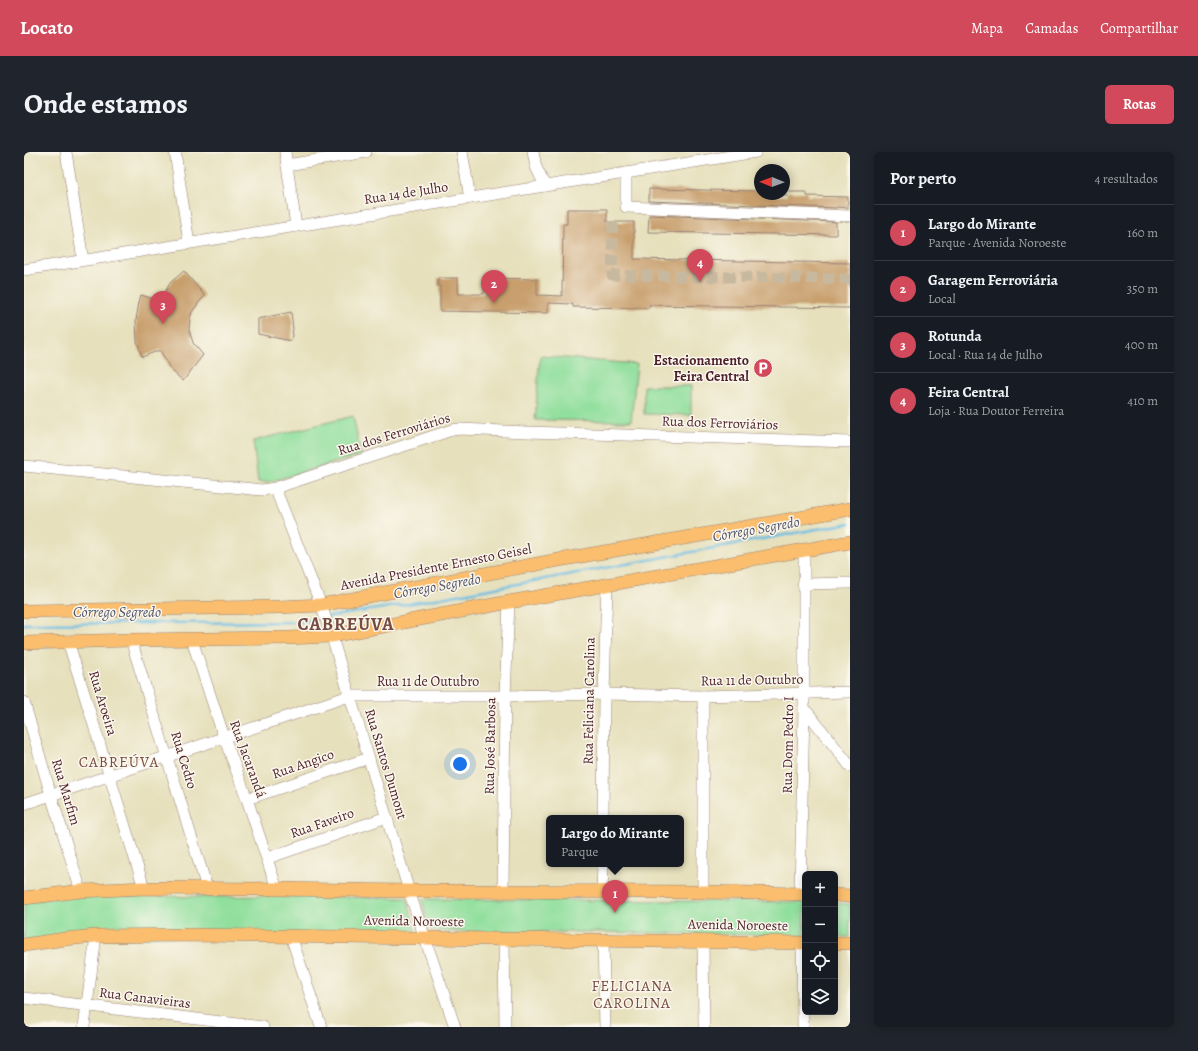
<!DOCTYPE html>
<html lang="pt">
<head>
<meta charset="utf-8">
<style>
  body { margin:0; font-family:Alegreya,serif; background:#20242c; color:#f1f3f6 }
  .controls { position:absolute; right:12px; bottom:12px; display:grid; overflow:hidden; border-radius:6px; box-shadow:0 2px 10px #0003 }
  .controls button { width:36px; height:36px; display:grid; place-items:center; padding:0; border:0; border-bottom:1px solid #363941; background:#171b24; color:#f1f3f6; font:20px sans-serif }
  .compass { position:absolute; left:730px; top:12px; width:36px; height:36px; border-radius:50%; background:#171b24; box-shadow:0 2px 10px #0003; rotate:271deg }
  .you { position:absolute; left:436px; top:612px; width:14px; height:14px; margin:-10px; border:3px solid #fff; border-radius:50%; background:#1a73e8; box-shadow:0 0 0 6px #1a73e833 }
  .badge { display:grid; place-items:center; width:26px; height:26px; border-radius:50%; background:#d1495b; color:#fff; font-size:13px; font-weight:700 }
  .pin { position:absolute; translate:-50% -33px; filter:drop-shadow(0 1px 2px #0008) }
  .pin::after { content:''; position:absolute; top:21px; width:14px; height:12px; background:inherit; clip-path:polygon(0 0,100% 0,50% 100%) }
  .popup { position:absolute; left:522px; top:663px; width:138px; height:52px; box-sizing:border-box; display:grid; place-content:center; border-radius:6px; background:#171b24; filter:drop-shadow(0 1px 3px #0005); font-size:13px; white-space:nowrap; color:#9ea1a6 }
  .popup b { font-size:15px; color:#f1f3f6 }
  .popup::after { content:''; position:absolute; left:50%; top:100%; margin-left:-8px; border:8px solid transparent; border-top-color:#171b24 }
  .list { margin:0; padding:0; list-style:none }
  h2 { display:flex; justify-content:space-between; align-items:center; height:52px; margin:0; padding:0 16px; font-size:17px }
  h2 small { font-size:13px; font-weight:400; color:#9ea1a6 }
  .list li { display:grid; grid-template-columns:26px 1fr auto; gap:12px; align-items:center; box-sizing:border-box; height:56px; padding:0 16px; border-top:1px solid #363941 }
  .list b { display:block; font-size:15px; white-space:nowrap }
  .list p { margin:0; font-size:13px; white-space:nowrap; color:#9ea1a6 }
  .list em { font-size:13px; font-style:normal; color:#9ea1a6 }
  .icon { flex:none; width:22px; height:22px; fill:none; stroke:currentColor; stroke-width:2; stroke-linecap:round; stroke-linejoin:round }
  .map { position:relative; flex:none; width:826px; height:875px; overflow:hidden; border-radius:6px }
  header { display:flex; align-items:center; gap:24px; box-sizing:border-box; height:56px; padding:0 20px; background:#d1495b; color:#fff }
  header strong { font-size:19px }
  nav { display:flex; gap:22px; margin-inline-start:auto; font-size:14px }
  .intro { display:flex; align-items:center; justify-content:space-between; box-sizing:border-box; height:96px; padding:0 24px }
  h1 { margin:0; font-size:28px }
  .button { padding:10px 18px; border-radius:6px; background:#d1495b; color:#fff; font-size:14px; font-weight:700 }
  main { display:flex; gap:24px; padding:0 24px }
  aside { flex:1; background:#171b24; border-radius:6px; box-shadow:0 2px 10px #0003 }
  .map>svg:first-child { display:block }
  .green { fill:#91df9d; stroke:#6e7f64 }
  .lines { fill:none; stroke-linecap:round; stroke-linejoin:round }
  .stream { stroke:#67bce3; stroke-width:2.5 }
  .building { fill:#c79e6c }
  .minor-tunnel { stroke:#c7b99f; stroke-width:11; stroke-dasharray:11 5.5; stroke-linecap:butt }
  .minor-casing { stroke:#988074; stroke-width:12 }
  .major-casing { stroke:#988074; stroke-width:14 }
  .minor { stroke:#fff; stroke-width:11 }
  .major { stroke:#fbbe6e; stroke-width:13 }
  .labels { text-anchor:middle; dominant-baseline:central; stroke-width:3; stroke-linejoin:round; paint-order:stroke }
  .street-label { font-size:14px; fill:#4a1f2b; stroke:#fbf7ec }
  .poi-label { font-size:14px; font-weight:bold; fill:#4a1f2b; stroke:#fbf7ec; text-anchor:end }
  .water-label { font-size:15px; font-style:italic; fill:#54566b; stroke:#fbf7ec }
  .neighbourhood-label { font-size:15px; letter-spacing:1px; fill:#764b42; stroke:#fbf7ec }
  .district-label { font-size:18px; font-weight:bold; letter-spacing:1px; fill:#764b42; stroke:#fbf7ec }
</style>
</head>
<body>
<header>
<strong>Locato</strong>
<nav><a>Mapa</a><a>Camadas</a><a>Compartilhar</a></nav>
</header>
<div class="intro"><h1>Onde estamos</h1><a class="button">Rotas</a></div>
<main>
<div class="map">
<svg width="826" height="875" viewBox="0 0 826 875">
  <rect width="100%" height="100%" fill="#fbf7ec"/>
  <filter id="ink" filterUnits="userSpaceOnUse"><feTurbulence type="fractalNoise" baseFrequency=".025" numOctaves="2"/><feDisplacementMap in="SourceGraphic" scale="8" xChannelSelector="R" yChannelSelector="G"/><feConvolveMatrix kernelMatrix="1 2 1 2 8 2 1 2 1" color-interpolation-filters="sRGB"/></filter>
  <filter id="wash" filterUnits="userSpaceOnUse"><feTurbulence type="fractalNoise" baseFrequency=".012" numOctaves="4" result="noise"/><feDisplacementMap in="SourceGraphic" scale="16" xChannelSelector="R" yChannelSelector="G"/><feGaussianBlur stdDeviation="0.9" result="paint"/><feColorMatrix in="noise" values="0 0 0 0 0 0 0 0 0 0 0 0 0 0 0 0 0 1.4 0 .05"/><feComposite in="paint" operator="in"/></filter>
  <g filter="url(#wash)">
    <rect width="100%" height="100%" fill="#e6e0bc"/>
    <g class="green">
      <polygon points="516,204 613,212 607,269 511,268"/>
      <polygon points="620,234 667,234 667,263 620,262"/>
      <polygon points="329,264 337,303 245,330 234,330 229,289"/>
      <polygon points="52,743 182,745 246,744 383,746 386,757 391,780 0,788 0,750"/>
      <polygon points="398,747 781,750 781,784 576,780 478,780 407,779 402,766"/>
      <polygon points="811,751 826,752 826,785 811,785"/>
    </g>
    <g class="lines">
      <g class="stream">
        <polyline points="304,465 384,452 826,371"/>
        <polyline points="0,472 278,470 299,466"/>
      </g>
    </g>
    <g id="blocks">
      <g class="building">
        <polygon points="625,37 736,39 736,42 749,42 749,44 763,44 763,40 783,40 783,44 824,45 824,56 813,55 813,56 625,49"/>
        <polygon points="543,57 583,57 583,70 610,70 610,107 826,111 826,156 625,153 625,156 549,155 549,152 524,151 524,161 416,159 416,134 414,134 414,126 434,126 434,142 460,142 460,126 513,127 513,143 538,144 539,72 543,72"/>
        <polygon points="625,63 812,70 812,83 624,80"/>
        <polygon points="160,119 181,144 176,149 168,160 166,166 165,177 169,191 179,203 159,229 146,217 136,198 118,205 113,189 112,168 115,150 117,143 136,149 140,142 146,131"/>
        <polygon points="267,160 269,177 267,189 234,182 234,167"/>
      </g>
    </g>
  </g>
  <g filter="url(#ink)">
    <use href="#blocks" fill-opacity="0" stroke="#988074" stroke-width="1"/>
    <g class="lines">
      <polyline class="minor-tunnel" points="589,70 588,123 826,127"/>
      <g class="minor-casing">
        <g id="minor">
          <polyline points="42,0 59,108"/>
          <polyline points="151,0 165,91"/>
          <polyline points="261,0 272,74"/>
          <polyline points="438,0 446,46"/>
          <polyline points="509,0 512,15 521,34"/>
          <polyline points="263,13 342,0"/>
          <polyline points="602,21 602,55 826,64"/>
          <polyline points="0,118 732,0"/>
          <polyline points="0,314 238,338 251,336 428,278 436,277 503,280 826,290"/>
          <polyline points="251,336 297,453 307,482 385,739 431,875"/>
          <polyline points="779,432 826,431"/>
          <polyline points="107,488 183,736"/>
          <polyline points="168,488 200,585 223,647 253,737"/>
          <polyline points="44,489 120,736"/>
          <polyline points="679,544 679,740"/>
          <polyline points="0,550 27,643 57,739"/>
          <polyline points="780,556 826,614"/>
          <polyline points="223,647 345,606"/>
          <polyline points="0,652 325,544 481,544 580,542 679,544 826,540"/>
          <polyline points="579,666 580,542 583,432"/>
          <polyline points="244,706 363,665"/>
          <polyline points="479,739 481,544 485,450"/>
          <polyline points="578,740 579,712"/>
          <polyline points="776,741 780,556 780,398"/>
          <polyline points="267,784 297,875"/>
          <polyline points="480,787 481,875"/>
          <polyline points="579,787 581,875"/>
          <polyline points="679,789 680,875"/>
          <polyline points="778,791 779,875"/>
          <polyline points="0,846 239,875"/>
          <polyline points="60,875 72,784"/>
        </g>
      </g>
      <g class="major-casing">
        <g id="major">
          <polyline points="0,459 255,455 297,453 529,409 826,357"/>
          <polyline points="0,491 107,488 265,486 307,484 485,450 826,390"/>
          <polyline points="811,743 826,744"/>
          <polyline points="0,746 57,739 120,736 253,737 385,739 679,740 781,742"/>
          <polyline points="811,791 826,791"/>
          <polyline points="0,793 41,787 72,784 170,783 781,791"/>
        </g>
      </g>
      <use href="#minor" class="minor"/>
      <use href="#major" class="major"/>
    </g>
  </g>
  <defs>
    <g id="parking-disc" transform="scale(1)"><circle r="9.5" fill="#d1495b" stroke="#fbf7ec"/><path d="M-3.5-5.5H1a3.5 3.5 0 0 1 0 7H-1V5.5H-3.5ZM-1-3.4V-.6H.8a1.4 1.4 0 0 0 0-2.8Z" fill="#fff"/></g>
  </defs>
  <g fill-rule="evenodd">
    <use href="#parking-disc" x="739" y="216"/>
  </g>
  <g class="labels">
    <g class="street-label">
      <text transform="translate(382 41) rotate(-9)">Rua 14 de Julho</text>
      <text transform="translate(696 271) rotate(2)">Rua dos Ferroviários</text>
      <text transform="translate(370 282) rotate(-17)">Rua dos Ferroviários</text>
      <text transform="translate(412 415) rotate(-11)">Avenida Presidente Ernesto Geisel</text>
      <text transform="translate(728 528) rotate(-1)">Rua 11 de Outubro</text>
      <text x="404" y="529">Rua 11 de Outubro</text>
      <text transform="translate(565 549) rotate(-89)">Rua Feliciana Carolina</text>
      <text transform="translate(79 551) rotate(73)">Rua Aroeira</text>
      <text transform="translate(764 593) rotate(-89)">Rua Dom Pedro I</text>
      <text transform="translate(466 594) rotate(-89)">Rua José Barbosa</text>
      <text transform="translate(224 607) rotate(70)">Rua Jacarandá</text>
      <text transform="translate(160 608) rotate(73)">Rua Cedro</text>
      <text transform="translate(279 612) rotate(-19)">Rua Angico</text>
      <text transform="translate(362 612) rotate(73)">Rua Santos Dumont</text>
      <text transform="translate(42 640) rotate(73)">Rua Marfim</text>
      <text transform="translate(298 671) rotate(-19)">Rua Faveiro</text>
      <text transform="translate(390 769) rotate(1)">Avenida Noroeste</text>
      <text transform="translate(714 773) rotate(1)">Avenida Noroeste</text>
      <text transform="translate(121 846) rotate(7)">Rua Canavieiras</text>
    </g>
    <g class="poi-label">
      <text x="725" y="208">Estacionamento<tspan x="725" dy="16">Feira Central</tspan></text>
    </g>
    <g class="water-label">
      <text transform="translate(732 377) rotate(-10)">Córrego Segredo</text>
      <text transform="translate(413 434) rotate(-10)">Córrego Segredo</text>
      <text x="93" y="460">Córrego Segredo</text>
    </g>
    <g class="neighbourhood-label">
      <text x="95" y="610">CABREÚVA</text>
      <text x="608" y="834">FELICIANA<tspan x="608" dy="17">CAROLINA</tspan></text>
    </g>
    <g class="district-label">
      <text x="322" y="472">CABREÚVA</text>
    </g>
  </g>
</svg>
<div class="controls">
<button>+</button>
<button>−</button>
<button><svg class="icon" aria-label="locate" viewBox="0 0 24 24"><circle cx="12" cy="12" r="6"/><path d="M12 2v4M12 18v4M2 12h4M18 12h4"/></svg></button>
<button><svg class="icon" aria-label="layers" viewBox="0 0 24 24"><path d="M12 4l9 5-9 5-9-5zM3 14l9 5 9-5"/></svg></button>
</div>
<svg class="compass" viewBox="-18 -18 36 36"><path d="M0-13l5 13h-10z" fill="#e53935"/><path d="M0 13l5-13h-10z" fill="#9ea1a6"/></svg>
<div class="you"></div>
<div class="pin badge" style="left:591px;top:761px">1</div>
<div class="popup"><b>Largo do Mirante</b>Parque</div>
<div class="pin badge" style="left:470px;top:151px">2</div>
<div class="pin badge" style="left:139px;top:172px">3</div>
<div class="pin badge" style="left:676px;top:130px">4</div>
</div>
<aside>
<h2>Por perto<small>4 resultados</small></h2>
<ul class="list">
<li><span class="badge">1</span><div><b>Largo do Mirante</b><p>Parque · Avenida Noroeste</p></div><em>160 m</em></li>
<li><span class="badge">2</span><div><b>Garagem Ferroviária</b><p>Local</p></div><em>350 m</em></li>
<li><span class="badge">3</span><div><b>Rotunda</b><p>Local · Rua 14 de Julho</p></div><em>400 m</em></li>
<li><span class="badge">4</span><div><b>Feira Central</b><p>Loja · Rua Doutor Ferreira</p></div><em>410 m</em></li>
</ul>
</aside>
</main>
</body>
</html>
